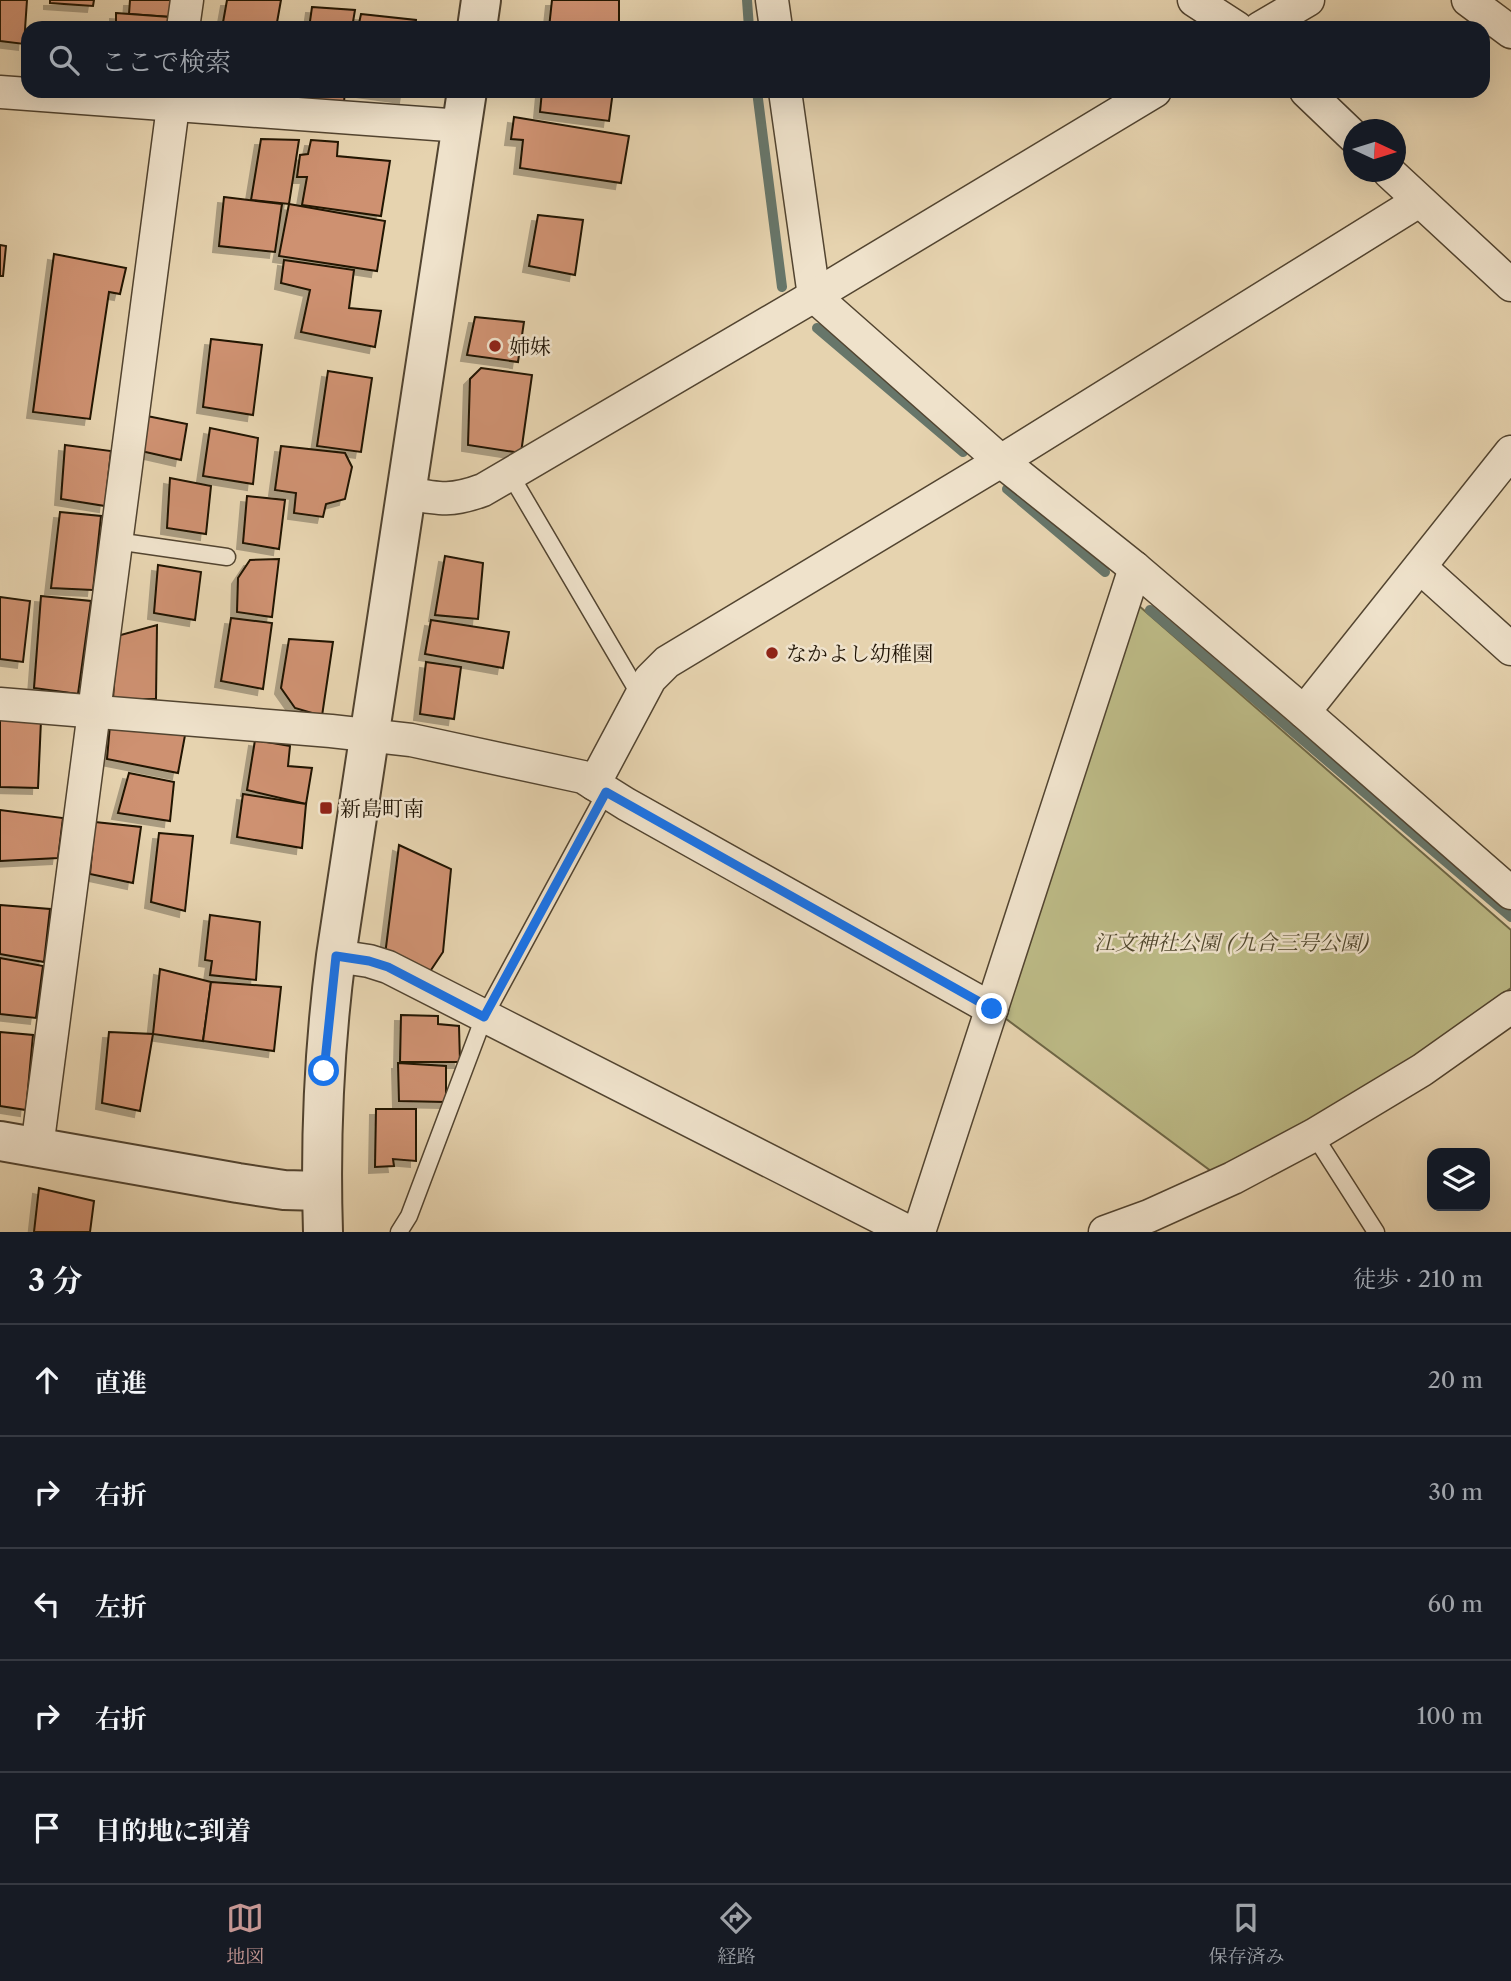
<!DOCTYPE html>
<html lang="ja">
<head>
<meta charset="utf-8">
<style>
  body { margin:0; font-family:"Libre Caslon Text","Noto Serif JP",serif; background:#242831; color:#f1f3f6 }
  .controls { position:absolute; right:21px; bottom:21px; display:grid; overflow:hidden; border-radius:14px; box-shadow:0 7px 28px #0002 }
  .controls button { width:63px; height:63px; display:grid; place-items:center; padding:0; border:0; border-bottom:2px solid #363941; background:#171b24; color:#f1f3f6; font:35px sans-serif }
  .compass { position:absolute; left:1343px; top:119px; width:63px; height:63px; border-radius:50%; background:#171b24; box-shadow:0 7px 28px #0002; rotate:94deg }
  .stop { position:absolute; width:21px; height:21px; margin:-16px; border:5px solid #1a73e8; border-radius:50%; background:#fff }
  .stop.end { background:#1a73e8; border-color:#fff; box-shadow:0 2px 7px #0008 }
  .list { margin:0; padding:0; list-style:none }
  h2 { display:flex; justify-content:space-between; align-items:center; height:91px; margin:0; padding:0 28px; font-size:30px }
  h2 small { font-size:23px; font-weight:400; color:#9ea1a6 }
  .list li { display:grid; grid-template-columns:46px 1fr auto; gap:21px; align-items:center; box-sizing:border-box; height:112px; padding:0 28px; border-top:2px solid #363941 }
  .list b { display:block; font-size:26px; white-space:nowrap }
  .list em { font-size:23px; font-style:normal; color:#9ea1a6 }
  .icon { flex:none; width:38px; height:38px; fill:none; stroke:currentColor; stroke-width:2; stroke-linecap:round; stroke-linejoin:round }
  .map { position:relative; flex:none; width:1511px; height:1232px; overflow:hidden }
  .search { position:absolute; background:#171b24; box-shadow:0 7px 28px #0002; left:21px; right:21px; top:21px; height:77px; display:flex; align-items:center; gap:18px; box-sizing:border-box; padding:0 24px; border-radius:21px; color:#9ea1a6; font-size:26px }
  .sheet { height:651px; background:#171b24 }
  nav { display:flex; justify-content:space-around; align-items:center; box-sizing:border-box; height:98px; border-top:2px solid #363941; background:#171b24; font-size:19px; color:#9ea1a6 }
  nav a { display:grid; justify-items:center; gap:4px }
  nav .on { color:#c59692 }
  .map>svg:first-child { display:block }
  .green { fill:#bcba86; stroke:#6e6746; stroke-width:2 }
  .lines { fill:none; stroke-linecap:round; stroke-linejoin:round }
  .stream { stroke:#67766a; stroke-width:10 }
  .building { fill:#ce9171; stroke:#201405; stroke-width:2; filter:url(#shadow) }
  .service-casing { stroke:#524430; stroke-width:19 }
  .minor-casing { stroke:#524430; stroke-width:35 }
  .tertiary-casing { stroke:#524430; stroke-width:42 }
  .service { stroke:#efe2cb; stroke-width:16 }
  .minor { stroke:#efe2cb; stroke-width:32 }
  .tertiary { stroke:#efe2cb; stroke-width:38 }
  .route { stroke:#1a73e8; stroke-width:9 }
  .poi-dot { fill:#8f2418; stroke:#efe2cb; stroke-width:2.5 }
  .labels { text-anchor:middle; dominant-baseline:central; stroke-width:5; stroke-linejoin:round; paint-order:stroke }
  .poi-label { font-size:21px; fill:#201405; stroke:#efe2cb; text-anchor:start }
  .park-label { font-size:21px; font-style:italic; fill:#4f462c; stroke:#efe2cb }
</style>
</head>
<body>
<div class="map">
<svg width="1511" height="1232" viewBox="0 0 1511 1232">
  <defs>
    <filter id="shadow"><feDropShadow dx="-6" dy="6" stdDeviation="0" flood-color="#0004"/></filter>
  </defs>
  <rect width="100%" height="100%" fill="#e6d3af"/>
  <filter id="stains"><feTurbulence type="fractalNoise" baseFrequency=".00286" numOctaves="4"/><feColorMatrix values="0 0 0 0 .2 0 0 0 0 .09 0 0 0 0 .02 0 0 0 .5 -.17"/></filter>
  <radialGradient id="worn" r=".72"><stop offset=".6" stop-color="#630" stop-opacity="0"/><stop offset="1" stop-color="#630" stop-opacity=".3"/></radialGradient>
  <polygon class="green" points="1138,605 1511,930 1511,988 1399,1068 1215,1174 1005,1018"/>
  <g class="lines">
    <g class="stream">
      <polyline points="747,0 749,28"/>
      <polyline points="757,91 782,287"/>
      <polyline points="817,328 963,452"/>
      <polyline points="1007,489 1105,572"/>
      <polyline points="1150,610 1511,917"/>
    </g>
  </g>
  <g class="building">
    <polygon points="0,0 27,0 24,44 0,41"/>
    <polygon points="50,0 94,0 93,6 50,3"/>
    <polygon points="130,0 171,0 170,17 129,14"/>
    <polygon points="227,0 281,0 276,28 222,28"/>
    <polygon points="552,0 619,0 619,26 632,26 633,28 549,28"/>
    <polygon points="312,7 355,10 352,28 309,28"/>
    <polygon points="116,13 170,17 169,28 116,28"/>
    <polygon points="361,14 416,20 415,28 358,28"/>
    <polygon points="297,91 345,91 344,102 296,98"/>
    <polygon points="362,91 406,91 405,97"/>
    <polygon points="542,91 613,91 609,121 540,112"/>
    <polygon points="514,117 629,136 621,183 520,168 523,140 511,139"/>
    <polygon points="261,139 299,140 289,204 251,200"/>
    <polygon points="311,140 338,142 337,156 390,161 381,216 302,205 307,177 297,177 300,155 308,154"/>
    <polygon points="224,197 282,204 275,252 219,246"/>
    <polygon points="289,204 385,221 377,271 279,256"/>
    <polygon points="538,215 583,220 575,275 529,266"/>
    <polygon points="0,245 6,246 3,276 0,276"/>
    <polygon points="54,254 126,268 120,294 109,292 90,419 33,412"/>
    <polygon points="284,260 354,270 349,308 381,311 375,347 301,332 310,290 281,283"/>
    <polygon points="475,317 524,322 518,362 467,355"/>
    <polygon points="211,339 262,345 253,415 203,407"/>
    <polygon points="481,368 532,375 521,453 468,445 470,379"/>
    <polygon points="328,371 372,378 361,452 317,446"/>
    <polygon points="147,416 187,424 181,460 141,451"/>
    <polygon points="210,428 258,438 253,484 203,476"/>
    <polygon points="65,445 111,451 105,506 61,499"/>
    <polygon points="281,446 345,453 352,467 345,499 326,504 323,517 294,513 296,493 275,490"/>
    <polygon points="170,478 211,486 206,534 167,528"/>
    <polygon points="247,496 285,500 279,549 243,543"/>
    <polygon points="60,512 101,516 93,590 51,588"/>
    <polygon points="445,556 483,563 478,619 435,615"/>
    <polygon points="279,559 272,617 237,612 238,578 250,560"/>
    <polygon points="158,565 201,572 195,620 154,613"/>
    <polygon points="41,596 91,601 78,694 34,688"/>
    <polygon points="0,597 30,601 23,662 0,659"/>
    <polygon points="231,618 272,623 263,689 221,681"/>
    <polygon points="431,620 509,632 503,668 425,654"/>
    <polygon points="157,625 156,699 113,699 117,636"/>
    <polygon points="289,639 333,642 322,716 295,708 281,688"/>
    <polygon points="426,662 461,667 454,719 420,714"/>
    <polygon points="0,719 41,720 38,788 0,787"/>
    <polygon points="110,725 186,730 178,773 107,759"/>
    <polygon points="255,740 290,746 288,766 312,768 306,804 247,790"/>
    <polygon points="129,773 174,782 170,821 118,813"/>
    <polygon points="243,794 306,804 302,848 237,837"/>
    <polygon points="0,810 63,818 58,858 0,861"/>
    <polygon points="95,822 141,827 133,883 90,874"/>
    <polygon points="159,833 193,836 185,911 151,902"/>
    <polygon points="399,845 451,869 443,952 427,976 385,955"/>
    <polygon points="0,905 50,909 44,962 0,954"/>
    <polygon points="210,915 260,922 256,980 210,975 212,961 205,960"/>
    <polygon points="0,958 43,966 36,1018 0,1014"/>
    <polygon points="160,969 211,982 203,1041 153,1034"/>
    <polygon points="211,982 281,987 274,1051 203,1041"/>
    <polygon points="401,1015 438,1016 438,1024 459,1026 460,1062 400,1062"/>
    <polygon points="0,1032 33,1035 26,1110 0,1106"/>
    <polygon points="109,1032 153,1034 140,1111 102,1103"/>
    <polygon points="398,1063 446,1066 446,1102 399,1101"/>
    <polygon points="376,1109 416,1109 416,1161 393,1159 394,1166 375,1167"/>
    <polygon points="39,1188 94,1201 90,1232 34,1232"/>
  </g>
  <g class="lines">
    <g class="service-casing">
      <g id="service">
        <polyline points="510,474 641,697"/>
        <polyline points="116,541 227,557"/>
        <polyline points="1314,1135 1376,1232"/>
        <polyline points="399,1232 409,1216 484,1017 606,792"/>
      </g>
    </g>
    <g class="minor-casing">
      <g id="minor">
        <polyline points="772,0 776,28"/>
        <polyline points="1194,0 1237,28"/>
        <polyline points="1468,0 1511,32"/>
        <polyline points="183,28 187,0"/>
        <polyline points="1260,28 1308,0"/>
        <polyline points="785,91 814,296 1001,461 1135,568 1304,712 1511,893"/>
        <polyline points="1306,91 1354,137"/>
        <polyline points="0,92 462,126"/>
        <polyline points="1389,172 1511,285"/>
        <path d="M406,493C439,499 451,502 483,490L814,296L1155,91"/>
        <polyline points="1420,567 1511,649"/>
        <polyline points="0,704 331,731 411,740 583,777 626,804 992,1009"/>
        <polyline points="1304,712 1511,452"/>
        <polyline points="594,784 650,679 667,662 1001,461 1419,201"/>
        <polyline points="336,956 369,961 388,967 909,1232"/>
        <polyline points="37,1148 175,91"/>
        <polyline points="919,1232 1135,568"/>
        <polyline points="1105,1232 1149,1216 1233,1178 1314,1135 1422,1070 1511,1007"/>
      </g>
    </g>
    <g class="tertiary-casing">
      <g id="tertiary">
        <polyline points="477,28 481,0"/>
        <polyline points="0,1141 238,1183 284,1190 322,1191"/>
        <path d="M323,1232C320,1139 324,1048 336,956L467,91"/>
      </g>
    </g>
    <use href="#service" class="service"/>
    <use href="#minor" class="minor"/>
    <use href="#tertiary" class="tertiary"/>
  </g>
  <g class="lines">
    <polyline class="route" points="324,1071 336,956 369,961 388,967 484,1017 606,792 992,1009"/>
  </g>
  <g class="poi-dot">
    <circle cx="495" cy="346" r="7"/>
    <circle cx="772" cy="653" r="7"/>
    <rect x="319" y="801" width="14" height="14" rx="3.5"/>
  </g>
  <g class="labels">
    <g class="poi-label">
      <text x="509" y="346">姉妹</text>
      <text x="786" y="653">なかよし幼稚園</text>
      <text x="340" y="808">新島町南</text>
    </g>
    <g class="park-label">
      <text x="1232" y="942">江文神社公園 (九合三号公園)</text>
    </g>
  </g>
  <rect width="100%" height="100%" filter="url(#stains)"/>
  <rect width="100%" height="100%" fill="url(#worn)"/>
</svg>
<div class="controls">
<button><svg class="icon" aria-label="layers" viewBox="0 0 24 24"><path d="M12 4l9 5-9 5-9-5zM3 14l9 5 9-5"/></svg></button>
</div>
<svg class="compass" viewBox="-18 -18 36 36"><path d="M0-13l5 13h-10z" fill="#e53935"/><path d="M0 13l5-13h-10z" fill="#9ea1a6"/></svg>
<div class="stop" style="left:324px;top:1071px"></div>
<div class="stop end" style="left:992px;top:1009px"></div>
<div class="search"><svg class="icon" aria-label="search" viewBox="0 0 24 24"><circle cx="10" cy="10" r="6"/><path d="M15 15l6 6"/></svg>ここで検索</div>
</div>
<section class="sheet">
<h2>3 分<small>徒歩 · 210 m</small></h2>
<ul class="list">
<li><svg class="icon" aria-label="ahead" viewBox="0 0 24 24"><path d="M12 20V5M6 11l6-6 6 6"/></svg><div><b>直進</b></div><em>20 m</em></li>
<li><svg class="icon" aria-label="right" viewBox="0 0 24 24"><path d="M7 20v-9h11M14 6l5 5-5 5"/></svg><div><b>右折</b></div><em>30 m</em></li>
<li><svg class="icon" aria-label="left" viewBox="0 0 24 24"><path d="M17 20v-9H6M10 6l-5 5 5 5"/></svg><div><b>左折</b></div><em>60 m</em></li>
<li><svg class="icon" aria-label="right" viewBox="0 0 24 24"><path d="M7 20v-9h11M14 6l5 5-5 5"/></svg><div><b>右折</b></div><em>100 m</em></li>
<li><svg class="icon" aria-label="arrive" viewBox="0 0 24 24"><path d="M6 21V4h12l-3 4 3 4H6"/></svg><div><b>目的地に到着</b></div></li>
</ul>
</section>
<nav>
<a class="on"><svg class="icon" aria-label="map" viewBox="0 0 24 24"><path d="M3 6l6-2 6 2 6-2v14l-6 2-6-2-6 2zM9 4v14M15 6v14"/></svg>地図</a>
<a><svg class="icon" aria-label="directions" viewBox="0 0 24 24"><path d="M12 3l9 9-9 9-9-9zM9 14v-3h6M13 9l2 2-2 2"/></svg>経路</a>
<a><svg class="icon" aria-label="saved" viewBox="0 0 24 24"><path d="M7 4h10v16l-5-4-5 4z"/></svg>保存済み</a>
</nav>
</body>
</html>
